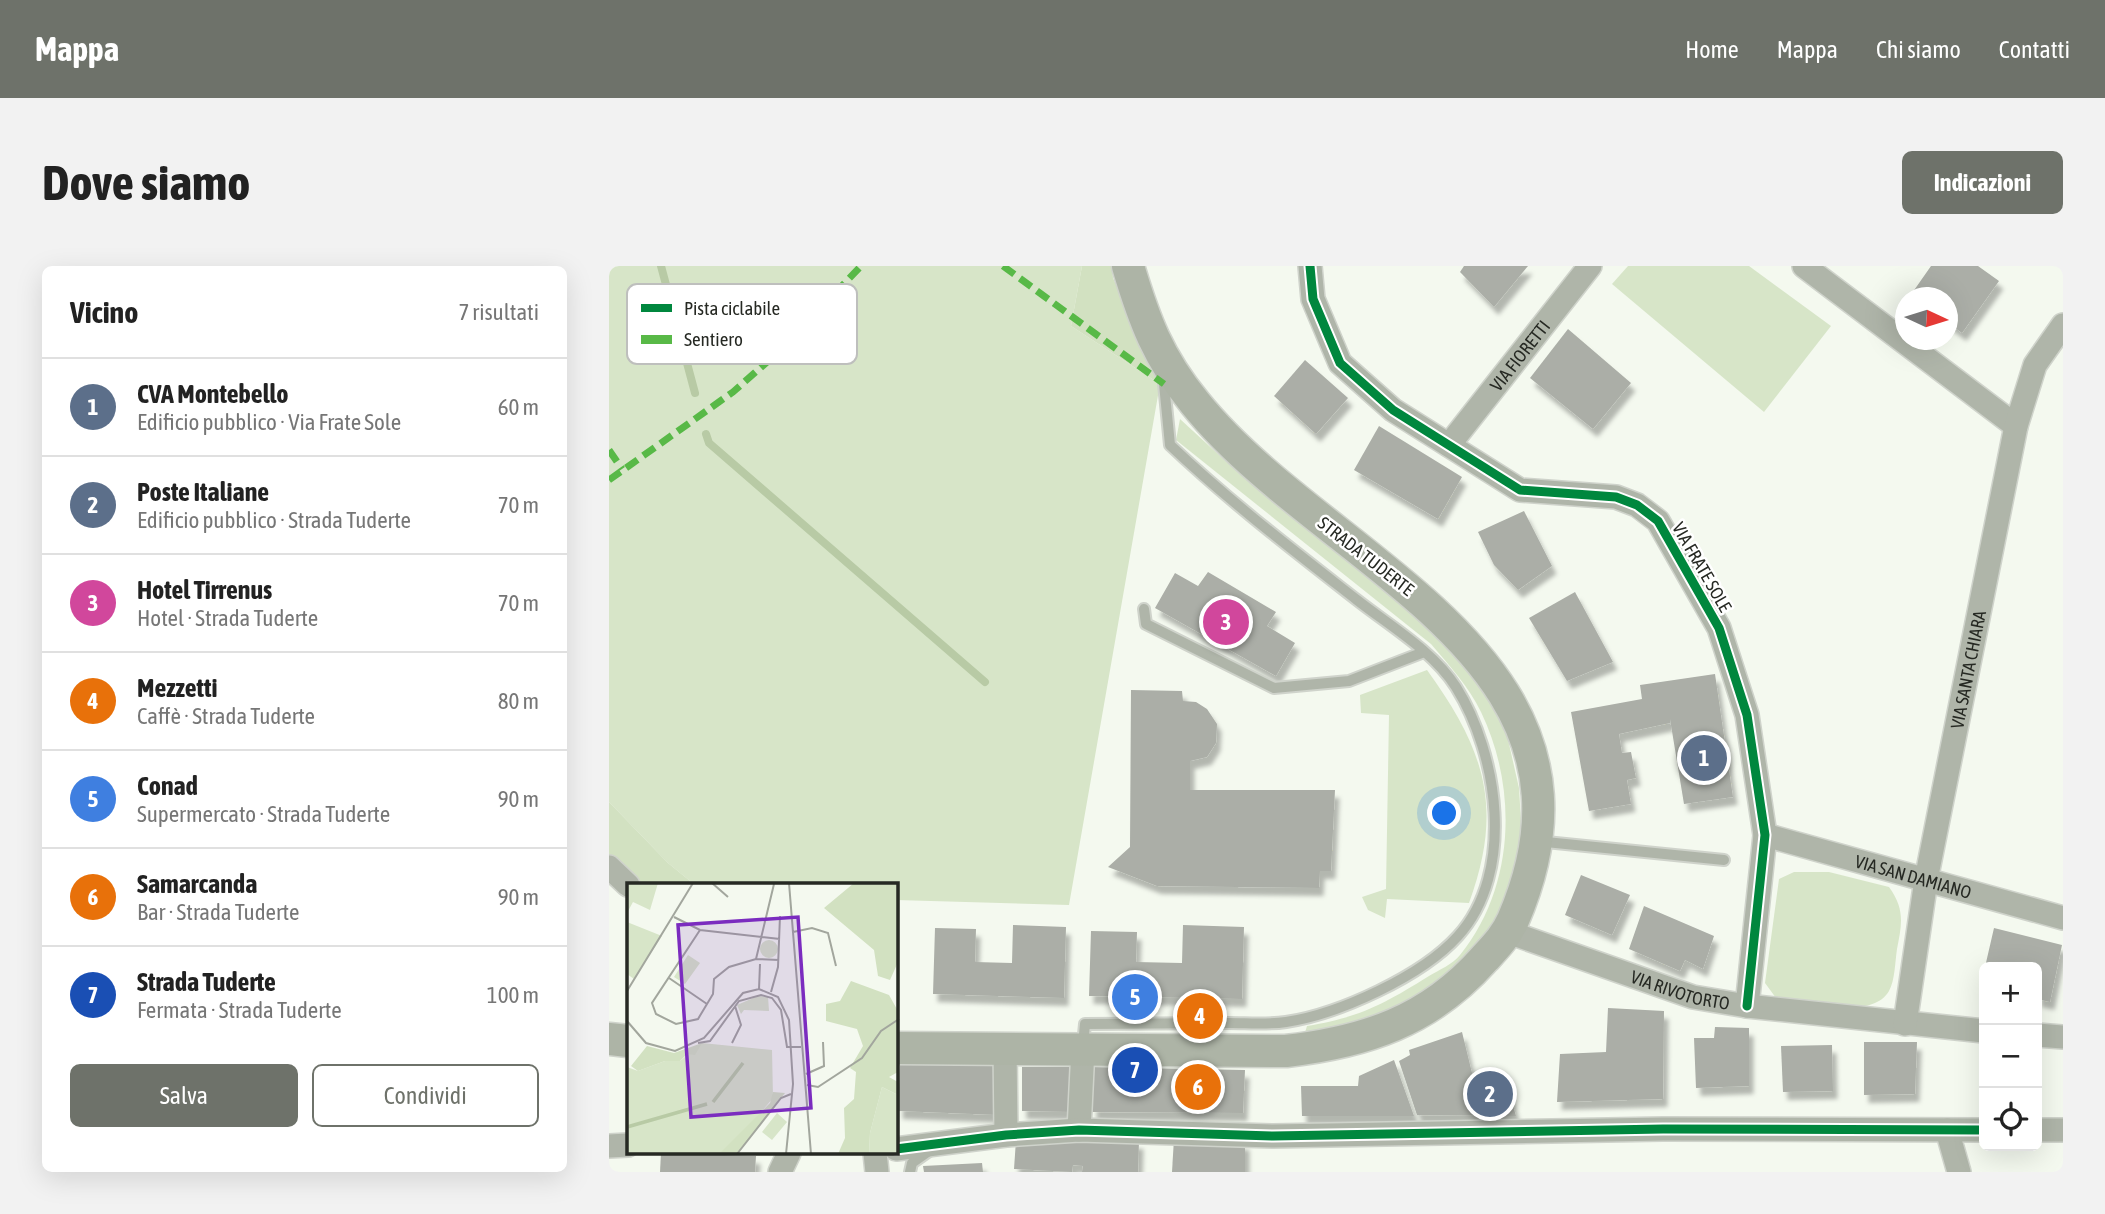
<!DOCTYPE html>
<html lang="it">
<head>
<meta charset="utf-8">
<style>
  body { margin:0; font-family:"Asap Condensed",sans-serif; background:#f2f2f2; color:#222 }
  .controls { position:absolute; right:21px; bottom:21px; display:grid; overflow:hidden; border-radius:10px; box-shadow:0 7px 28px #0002 }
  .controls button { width:63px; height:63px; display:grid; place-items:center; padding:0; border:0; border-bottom:2px solid #e0e0e0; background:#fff; color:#222; font:35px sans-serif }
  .compass { position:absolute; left:1286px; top:21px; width:63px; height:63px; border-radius:50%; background:#fff; box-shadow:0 7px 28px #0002; rotate:94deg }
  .you { position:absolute; left:836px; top:548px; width:24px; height:24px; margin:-18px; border:5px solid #fff; border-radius:50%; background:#1a73e8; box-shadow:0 0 0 10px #1a73e833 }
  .badge { display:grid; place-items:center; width:46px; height:46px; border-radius:50%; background:#6e726a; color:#fff; font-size:23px; font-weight:700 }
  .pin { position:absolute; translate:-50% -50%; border:4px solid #fff; box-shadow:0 2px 7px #0006 }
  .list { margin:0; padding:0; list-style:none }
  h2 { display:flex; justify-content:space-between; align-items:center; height:91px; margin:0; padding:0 28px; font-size:30px }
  h2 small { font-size:23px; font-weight:400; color:#767676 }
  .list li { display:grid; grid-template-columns:46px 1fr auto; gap:21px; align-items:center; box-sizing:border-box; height:98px; padding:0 28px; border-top:2px solid #e0e0e0 }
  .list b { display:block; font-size:26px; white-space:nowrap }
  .list p { margin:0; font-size:23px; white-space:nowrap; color:#767676 }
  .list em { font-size:23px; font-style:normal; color:#767676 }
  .actions { display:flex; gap:14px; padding:21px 28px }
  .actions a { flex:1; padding:16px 0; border:2px solid #6e726a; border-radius:10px; text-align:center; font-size:24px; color:#6e726a }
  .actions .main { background:#6e726a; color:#fff }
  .icon { flex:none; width:38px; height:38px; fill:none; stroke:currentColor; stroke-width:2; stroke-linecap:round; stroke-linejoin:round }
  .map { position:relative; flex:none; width:1454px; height:906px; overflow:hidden; border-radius:10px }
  header { display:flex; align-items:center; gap:42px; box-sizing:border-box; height:98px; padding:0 35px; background:#6e726a; color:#fff }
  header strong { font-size:33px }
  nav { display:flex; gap:38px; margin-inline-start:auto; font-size:24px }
  .intro { display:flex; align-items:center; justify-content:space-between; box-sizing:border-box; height:168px; padding:0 42px }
  h1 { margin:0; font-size:49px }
  .button { padding:18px 32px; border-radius:10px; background:#6e726a; color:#fff; font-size:24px; font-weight:700 }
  main { display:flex; gap:42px; padding:0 42px }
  aside { flex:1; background:#fff; border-radius:10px; box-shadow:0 7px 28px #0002 }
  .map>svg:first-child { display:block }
  .green { fill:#d7e5c8 }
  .forest { fill:#d2e1c1 }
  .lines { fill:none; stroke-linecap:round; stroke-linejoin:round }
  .stream { stroke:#b8caa5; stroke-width:8 }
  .building { fill:#abaea7; filter:url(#shadow) }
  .lane-casing { stroke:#cfd3cb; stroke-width:14 }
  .street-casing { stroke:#cfd3cb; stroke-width:26 }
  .secondary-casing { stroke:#cfd3cb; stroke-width:35 }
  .lane { stroke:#afb5a9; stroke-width:10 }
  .street { stroke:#afb5a9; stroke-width:23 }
  .secondary { stroke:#adb4a6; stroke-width:32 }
  .quiet { stroke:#58b947; stroke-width:7; stroke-dasharray:14 7; stroke-linecap:butt }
  .cycleway-casing { stroke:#fff; stroke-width:13 }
  .cycleway { stroke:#00873e; stroke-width:9 }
  .labels { text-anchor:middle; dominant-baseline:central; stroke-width:5; stroke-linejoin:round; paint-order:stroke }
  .street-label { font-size:18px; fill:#262923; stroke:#fff }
  .inset-river { fill:none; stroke:#b8caa5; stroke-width:3.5 }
  .inset-road { fill:none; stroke:#a2a69d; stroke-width:2 }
  .view { fill:#7b2cbf; fill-opacity:0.15; stroke:#7b2cbf; stroke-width:3.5 }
  .inset-edge { fill:none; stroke:#262923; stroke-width:3.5 }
  .key { fill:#fff; stroke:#bebfbd; stroke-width:2 }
  .key-label { font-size:19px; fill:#262923 }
</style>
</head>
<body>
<header>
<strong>Mappa</strong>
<nav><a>Home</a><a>Mappa</a><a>Chi siamo</a><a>Contatti</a></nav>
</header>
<div class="intro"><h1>Dove siamo</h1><a class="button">Indicazioni</a></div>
<main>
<aside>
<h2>Vicino<small>7 risultati</small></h2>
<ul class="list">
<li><span class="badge" style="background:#5c6f8a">1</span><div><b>CVA Montebello</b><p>Edificio pubblico · Via Frate Sole</p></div><em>60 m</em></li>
<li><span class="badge" style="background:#5c6f8a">2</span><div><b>Poste Italiane</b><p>Edificio pubblico · Strada Tuderte</p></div><em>70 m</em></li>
<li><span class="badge" style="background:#d1479c">3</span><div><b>Hotel Tirrenus</b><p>Hotel · Strada Tuderte</p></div><em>70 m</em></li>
<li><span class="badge" style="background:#e8710a">4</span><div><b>Mezzetti</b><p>Caffè · Strada Tuderte</p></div><em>80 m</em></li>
<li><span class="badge" style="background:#3f7fe0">5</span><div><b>Conad</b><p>Supermercato · Strada Tuderte</p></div><em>90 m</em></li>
<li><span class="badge" style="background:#e8710a">6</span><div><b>Samarcanda</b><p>Bar · Strada Tuderte</p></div><em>90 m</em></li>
<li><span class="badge" style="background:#1a4fb4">7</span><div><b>Strada Tuderte</b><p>Fermata · Strada Tuderte</p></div><em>100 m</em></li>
</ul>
<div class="actions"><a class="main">Salva</a><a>Condividi</a></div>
</aside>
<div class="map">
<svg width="1454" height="906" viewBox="0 0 1454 906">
  <defs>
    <filter id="shadow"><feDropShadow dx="4.5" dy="8" stdDeviation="2" flood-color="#0004"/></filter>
  </defs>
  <rect width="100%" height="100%" fill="#f4f9ef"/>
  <g class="green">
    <polygon points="0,0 473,0 462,60 551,118 460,639 287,634 287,619 86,619 59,597 0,536"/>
    <polygon points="1019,0 1140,0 1222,60 1155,146 1003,18"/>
    <path d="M571,153L635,212L831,368L879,430L898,469L910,522L912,555L909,597L893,647L869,688L816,729L760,758L695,770L698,760C752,751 775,738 820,710C830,704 844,698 851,689C906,621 909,523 872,446C860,421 840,399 822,378L567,174Z"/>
    <path d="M818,404C876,484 895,542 860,637L778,633L776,652L759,644L753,631L777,623L780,449L752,447L751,429Z"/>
    <path d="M1185,606H1220L1280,621C1296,643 1293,658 1288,683C1286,696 1286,714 1280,725C1263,755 1196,736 1167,732L1156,717L1170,613Z"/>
  </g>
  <g class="forest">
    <polygon points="473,0 503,0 504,12 551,118 462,60"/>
    <polygon points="0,536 59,597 86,619 19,619 0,606"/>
  </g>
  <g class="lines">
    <g class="stream">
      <polyline points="52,0 86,127"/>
      <polyline points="97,168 100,177 376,416"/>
    </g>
  </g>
  <g class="building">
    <polygon points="855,0 919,0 885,41 851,6"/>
    <polygon points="1322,0 1369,0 1390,15 1353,67 1338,56 1338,32 1301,30"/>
    <polygon points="959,63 1022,117 984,163 921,112"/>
    <polygon points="696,94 739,132 707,168 665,130"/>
    <polygon points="770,160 853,211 829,253 745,204"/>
    <polygon points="915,245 943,300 909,324 885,299 869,266"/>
    <polygon points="599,306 667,346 658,360 686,377 667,410 546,342 566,307 589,320"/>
    <polygon points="966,326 1004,396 958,415 920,352"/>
    <polygon points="1106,408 1124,531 1075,538 1061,453 1061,457 1010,468 1013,487 1022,486 1027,512 1018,514 1022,538 980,545 962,446 1033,433 1031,419"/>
    <polygon points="522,424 573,425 574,435 587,436 598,443 608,458 607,477 598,491 581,495 581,524 726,524 722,605 711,605 710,622 548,620 499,601 521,581"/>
    <polygon points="972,609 1021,629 1003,669 956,649"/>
    <polygon points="1035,640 1105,670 1094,703 1076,694 1071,705 1020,683"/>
    <polygon points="404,659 457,661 455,732 324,728 326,662 367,663 366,696 403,697"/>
    <polygon points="574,659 635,661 633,733 480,730 482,665 528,666 527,696 573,697"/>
    <polygon points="1385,662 1453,679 1441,736 1428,733 1428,701 1376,701"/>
    <polygon points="999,742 1055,745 1054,833 948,836 951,788 997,786"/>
    <polygon points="1106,761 1140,762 1140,820 1087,822 1085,772 1105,772"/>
    <polygon points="853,766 864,811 894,805 907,850 808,849 790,795 801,789 800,784"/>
    <polygon points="1255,776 1308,776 1306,828 1255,829"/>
    <polygon points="1223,779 1224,825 1174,826 1172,780"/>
    <polygon points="785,794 805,850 693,850 692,820 749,820 750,810"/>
    <polygon points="291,797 391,798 389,849 289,845"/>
    <polygon points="413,801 464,801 463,846 413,845"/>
    <polygon points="483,801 636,804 634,847 483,846"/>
    <polygon points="565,872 636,876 636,906 563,906"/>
    <polygon points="407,874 530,875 529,906 473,906 474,900 464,899 463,906 405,903"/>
    <polygon points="52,887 147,890 146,906 51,906"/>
    <polygon points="373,897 374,906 315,906 314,900"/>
  </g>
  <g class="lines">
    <g class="lane-casing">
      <g id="lane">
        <polyline points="535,343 537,358 665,422 740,415 815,386"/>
        <polyline points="927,575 1115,594"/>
        <path d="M474,779L476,758C524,758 571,757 619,757C638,757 658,759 677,756C730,748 813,710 849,670C907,606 889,488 847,421C824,385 781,360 748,334C684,284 620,235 561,179L554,108"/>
        <polyline points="301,906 303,897 320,885"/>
      </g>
    </g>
    <g class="street-casing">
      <g id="street">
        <polyline points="701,0 704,33 731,97 784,144 911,224 1007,231 1028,239 1049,255 1110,362 1138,449 1156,569 1138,740"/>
        <polyline points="1195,0 1407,160"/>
        <path id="s1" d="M840,179L981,0"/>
        <path id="s2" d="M1156,569L1454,652"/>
        <polyline points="0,601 19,619"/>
        <path id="s3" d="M899,666L1084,731L1138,740L1375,765"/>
        <path id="s4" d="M1296,758L1317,614L1407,160L1426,99L1454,59"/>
        <polyline points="1428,769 1454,771"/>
        <polyline points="396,781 397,869"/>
        <polyline points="470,864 474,782"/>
        <polyline points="1338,864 1350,906"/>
        <polyline points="1428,864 1454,864"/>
        <polyline points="0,880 19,879"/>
        <polyline points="287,883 397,869 470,864 664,870 1054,863 1375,864"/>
        <polyline points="266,887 268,906"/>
        <polyline points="171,906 180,887"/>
      </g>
    </g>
    <g class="secondary-casing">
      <g id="secondary">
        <polyline points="0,773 19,775"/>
        <path d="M287,782L677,785C756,776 820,755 875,693C886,681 897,670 904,654C1018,390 717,300 586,137C549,92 535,54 519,0"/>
      </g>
    </g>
    <use href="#lane" class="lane"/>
    <use href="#street" class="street"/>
    <use href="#secondary" class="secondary"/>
    <g class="quiet">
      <polyline points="394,0 555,118"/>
      <polyline points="0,184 13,203"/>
      <polyline points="0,214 124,126 175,81 252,0"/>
    </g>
    <g class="cycleway-casing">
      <g id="cycleway">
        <polyline points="701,0 704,33 731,97 784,144 911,224 1007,231 1028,239 1049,255 1110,362 1138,449 1156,569 1138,740"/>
        <polyline points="287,883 397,869 470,864 664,870 1054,863 1375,864"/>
      </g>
    </g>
    <use href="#cycleway" class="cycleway"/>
  </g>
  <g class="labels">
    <g class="street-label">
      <text stroke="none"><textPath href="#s1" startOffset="114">VIA FIORETTI</textPath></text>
      <text transform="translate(757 290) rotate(38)">STRADA TUDERTE</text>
      <text transform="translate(1093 301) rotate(60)">VIA FRATE SOLE</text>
      <text stroke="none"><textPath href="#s4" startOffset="360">VIA SANTA CHIARA</textPath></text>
      <text stroke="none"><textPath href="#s2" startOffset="154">VIA SAN DAMIANO</textPath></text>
      <text stroke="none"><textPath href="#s3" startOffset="182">VIA RIVOTORTO</textPath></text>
    </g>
  </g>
  <g transform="translate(18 617)">
    <rect width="271" height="271" fill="#f4f9ef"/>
    <path d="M0,0H31L23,27L6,19L0,30ZM0,39L35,53L7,96L0,91ZM133 66a9 9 0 1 1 18 0a9 9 0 1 1-18 0ZM61,72L73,80L58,101L47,94ZM131,113L141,114L142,128L117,127L114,131L110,122ZM75,160L145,167L146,215L105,263L92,271H0V184L11,188L38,178H53ZM255,204L271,212V271H242L243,250ZM150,230L160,239L145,257L135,249Z" fill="#d7e5c8"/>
    <path d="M227,0H271V79L263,97L251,93L247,67L197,25ZM224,98L262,112L271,128V189L262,194L271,199V212L255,204L243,250L242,271H211L218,255L217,225L227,216L229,189L223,185L236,163L230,146L199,138V121L213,118ZM75,160L68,172L60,171L53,178H38L11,188L4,183L20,163L47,170ZM146,209L158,210L110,271H92L143,220Z" fill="#d2e1c1"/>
    <path class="inset-river" d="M86,219L116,180M0,244L80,221"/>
    <path class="inset-road" d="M85,0L101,14M162,0L184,271M47,34L73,47L153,56M73,47L25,120L29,131L49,141L71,136L86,111L87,96L102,84L129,76L152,77M166,49L185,45L201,50L209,83M129,76L147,1M42,95L80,121M132,106L133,81M0,108L66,0M144,109L151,84L153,33M0,138L19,160L48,168L77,155L116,110L132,106L151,114L162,137L166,201L159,271M71,160L83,158L112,118L134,112L145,115L154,127L160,164H174M105,160L114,142L108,123M179,191L197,183L196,159M180,202L191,204L235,175L254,148L272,136M110,271L154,215L164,211"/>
    <path class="view" d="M171,34L184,225L64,234L51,42Z"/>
    <rect width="271" height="271" class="inset-edge"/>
  </g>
  <rect x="18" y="18" width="230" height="80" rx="10" class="key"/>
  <rect x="32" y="38" width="31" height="8" fill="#00873e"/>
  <rect x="32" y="69" width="31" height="9" fill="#58b947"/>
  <g class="key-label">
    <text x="75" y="49">Pista ciclabile</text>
    <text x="75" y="80">Sentiero</text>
  </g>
</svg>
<div class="controls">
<button>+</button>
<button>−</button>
<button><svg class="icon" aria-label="locate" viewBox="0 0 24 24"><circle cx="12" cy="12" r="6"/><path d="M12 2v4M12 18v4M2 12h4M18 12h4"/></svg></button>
</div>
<svg class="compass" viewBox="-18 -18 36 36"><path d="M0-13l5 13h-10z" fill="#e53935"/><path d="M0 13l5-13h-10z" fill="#767676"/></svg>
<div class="you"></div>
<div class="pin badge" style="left:1095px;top:492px;background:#5c6f8a">1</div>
<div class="pin badge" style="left:881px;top:828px;background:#5c6f8a">2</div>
<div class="pin badge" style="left:617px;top:356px;background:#d1479c">3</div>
<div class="pin badge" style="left:591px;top:750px;background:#e8710a">4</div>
<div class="pin badge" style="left:526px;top:731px;background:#3f7fe0">5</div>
<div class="pin badge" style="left:589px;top:821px;background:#e8710a">6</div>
<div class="pin badge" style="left:526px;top:804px;background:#1a4fb4">7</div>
</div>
</main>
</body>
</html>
